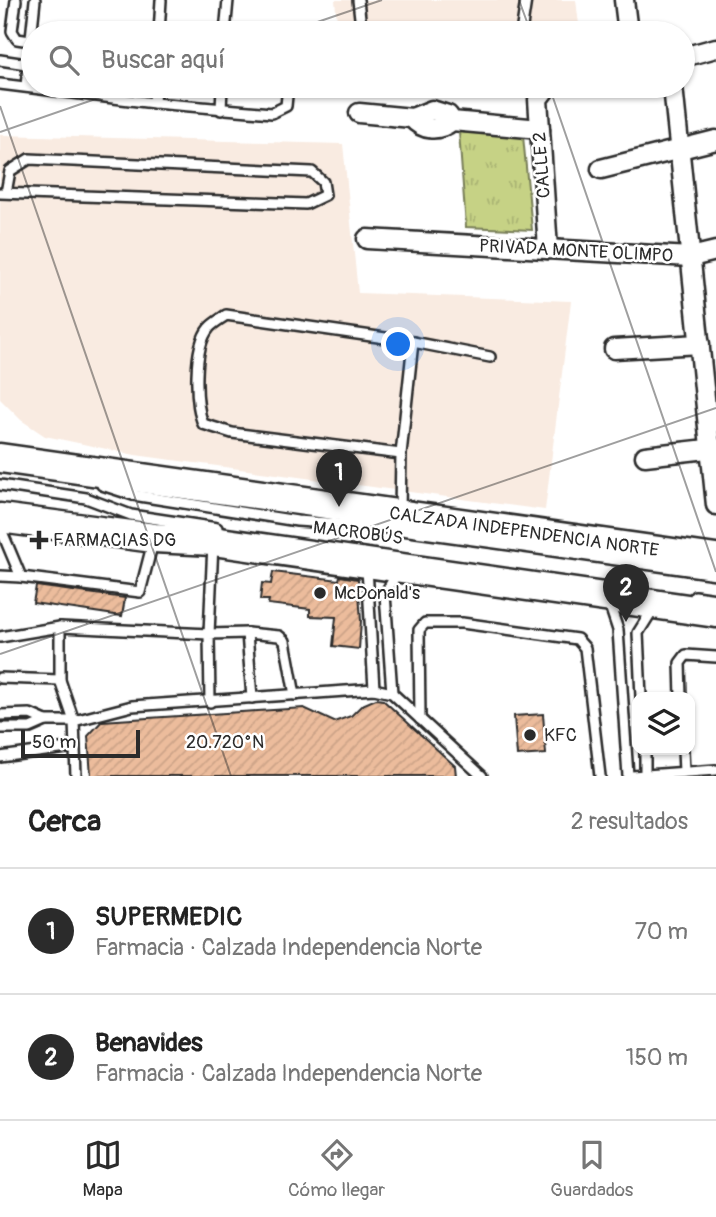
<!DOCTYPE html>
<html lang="es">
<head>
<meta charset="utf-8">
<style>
  body { margin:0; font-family:Pangolin,sans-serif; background:#f2f2f2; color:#222 }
  .controls { position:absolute; right:21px; bottom:21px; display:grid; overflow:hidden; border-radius:14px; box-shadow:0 2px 5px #0004 }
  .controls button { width:63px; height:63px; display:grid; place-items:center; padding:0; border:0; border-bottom:2px solid #e0e0e0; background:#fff; color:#222; font:35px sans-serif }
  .scale { position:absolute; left:21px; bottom:18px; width:119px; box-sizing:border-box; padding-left:7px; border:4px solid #2b2b2b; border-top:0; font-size:19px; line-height:24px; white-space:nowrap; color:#2b2b2b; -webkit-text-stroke:5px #fff; paint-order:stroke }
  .you { position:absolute; left:399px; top:345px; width:24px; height:24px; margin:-18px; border:5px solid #fff; border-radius:50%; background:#1a73e8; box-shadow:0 0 0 10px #1a73e833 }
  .badge { display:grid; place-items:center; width:46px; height:46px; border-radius:50%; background:#2b2b2b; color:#fff; font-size:23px; font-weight:700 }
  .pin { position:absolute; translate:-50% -58px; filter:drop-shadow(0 2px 4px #0008) }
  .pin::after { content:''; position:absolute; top:37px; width:24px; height:21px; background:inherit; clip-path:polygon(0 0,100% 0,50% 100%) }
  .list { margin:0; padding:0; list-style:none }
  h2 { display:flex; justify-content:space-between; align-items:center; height:91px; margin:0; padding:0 28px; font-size:30px }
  h2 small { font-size:23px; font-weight:400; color:#767676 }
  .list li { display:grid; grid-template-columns:46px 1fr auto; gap:21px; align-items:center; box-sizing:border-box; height:126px; padding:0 28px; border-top:2px solid #e0e0e0 }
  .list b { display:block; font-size:26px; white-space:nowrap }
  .list p { margin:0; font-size:23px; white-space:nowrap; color:#767676 }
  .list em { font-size:23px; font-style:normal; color:#767676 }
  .icon { flex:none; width:38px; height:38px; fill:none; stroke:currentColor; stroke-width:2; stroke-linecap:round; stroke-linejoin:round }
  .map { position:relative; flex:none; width:716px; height:776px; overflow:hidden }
  .search { position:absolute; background:#fff; box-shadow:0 2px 5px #0004; left:21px; right:21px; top:21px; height:77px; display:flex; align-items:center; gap:18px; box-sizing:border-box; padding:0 24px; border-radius:38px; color:#767676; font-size:26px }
  .sheet { height:343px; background:#fff }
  nav { display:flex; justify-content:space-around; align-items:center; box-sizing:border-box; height:98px; border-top:2px solid #e0e0e0; background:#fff; font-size:19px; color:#767676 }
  nav a { display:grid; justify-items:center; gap:4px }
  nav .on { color:#2b2b2b }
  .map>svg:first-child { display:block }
  .built { fill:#f9ebe1 }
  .park { fill:url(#park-tufts); stroke:#787e58; stroke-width:2 }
  .building { fill:url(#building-hatch); stroke:#2b2b2b; stroke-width:2 }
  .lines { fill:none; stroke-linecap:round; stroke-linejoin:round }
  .service-casing { stroke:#2b2b2b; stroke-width:14 }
  .minor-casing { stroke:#2b2b2b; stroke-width:23 }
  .primary-casing { stroke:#2b2b2b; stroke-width:33 }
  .service { stroke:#fff; stroke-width:9 }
  .minor { stroke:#fff; stroke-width:18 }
  .primary { stroke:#fff; stroke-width:28 }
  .ticks { fill:none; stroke:#2b2b2b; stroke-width:2; stroke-opacity:0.45 }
  .poi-dot { fill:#2b2b2b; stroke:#fff; stroke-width:2.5 }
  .labels { text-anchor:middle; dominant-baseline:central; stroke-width:5; stroke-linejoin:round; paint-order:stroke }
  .street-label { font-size:18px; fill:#2b2b2b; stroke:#fff }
  .poi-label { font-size:18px; fill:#2b2b2b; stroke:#fff; text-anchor:start }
  .ticks-label { font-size:18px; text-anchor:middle; fill:#2b2b2b; stroke:#fff; stroke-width:5; stroke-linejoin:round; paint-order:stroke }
</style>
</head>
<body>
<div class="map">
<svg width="716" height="776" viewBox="0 0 716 776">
  <defs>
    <pattern id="park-tufts" width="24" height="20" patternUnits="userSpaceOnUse" patternTransform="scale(1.75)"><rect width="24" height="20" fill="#c6d285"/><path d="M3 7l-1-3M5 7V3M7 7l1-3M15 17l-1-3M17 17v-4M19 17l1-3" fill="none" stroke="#aab473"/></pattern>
    <pattern id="building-hatch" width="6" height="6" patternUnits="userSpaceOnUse" patternTransform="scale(1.75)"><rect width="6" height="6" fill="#ecbc9c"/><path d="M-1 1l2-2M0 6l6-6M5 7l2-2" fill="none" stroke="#cba287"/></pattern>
  </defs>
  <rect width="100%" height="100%" fill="#fff"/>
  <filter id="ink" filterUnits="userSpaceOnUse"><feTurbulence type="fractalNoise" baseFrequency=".0143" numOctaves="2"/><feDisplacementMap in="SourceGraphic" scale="14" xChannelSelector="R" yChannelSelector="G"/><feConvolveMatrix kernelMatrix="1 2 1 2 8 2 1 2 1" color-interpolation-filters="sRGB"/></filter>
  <g filter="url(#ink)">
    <g class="built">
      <polygon points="335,0 576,0 580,33 338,33"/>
      <polygon points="0,135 343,144 358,293 571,301 545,510 135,455 45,436 21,420 0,399"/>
    </g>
    <polygon class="park" points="459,132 523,136 532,230 466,227"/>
    <g class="building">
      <polygon points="273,572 339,580 340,576 358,579 361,621 359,649 333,646 336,617 310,616 310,609 268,604 269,600 260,600 262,583 271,584"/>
      <polygon points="36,586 125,598 122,616 33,603"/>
      <polygon points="376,699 383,700 455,766 456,776 91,776 88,736 102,721 304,708 334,722 351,716 362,705"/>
      <polygon points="543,714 546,754 517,756 514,716"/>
    </g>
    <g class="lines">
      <g class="service-casing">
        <g id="service">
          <polyline points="16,0 12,31 17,39 30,41"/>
          <polyline points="358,0 361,27 366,33"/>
          <polyline points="159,33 161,0"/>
          <polyline points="225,33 228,0"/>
          <polyline points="521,33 526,0"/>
          <polyline points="0,60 33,65"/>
          <polyline points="0,84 154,103 272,113 286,106 288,86"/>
          <polyline points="26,86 35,0"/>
          <polyline points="98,86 114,95"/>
          <polyline points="154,103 155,86"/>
          <polyline points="221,110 222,86"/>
          <polyline points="0,193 306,204 325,195 323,182 312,172 29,159 10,171 6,193"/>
          <path d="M401,454L232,433L203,424C195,403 193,347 209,328C213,323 221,319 226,315L413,342L490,357"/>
          <polyline points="0,485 86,498 131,515 217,528"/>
          <polyline points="102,485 133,495 297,521 373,526 716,574"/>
          <polyline points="400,510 401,454 413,342"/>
          <polyline points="0,527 21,577 140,592 153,542"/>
          <polyline points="367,568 374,689"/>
          <polyline points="0,576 21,577"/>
          <polyline points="695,596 716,599"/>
          <polyline points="609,603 618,630 628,776"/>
          <polyline points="0,637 60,627"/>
          <polyline points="0,678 60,680"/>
          <polyline points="392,693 385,594 397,573"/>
          <polyline points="641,697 638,633 653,609"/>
          <polyline points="681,697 680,663 686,655 716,657"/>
          <polyline points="252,698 247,633 279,636 285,641 295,695"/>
          <polyline points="210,702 209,634 247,633"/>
          <polyline points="0,715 30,714 46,721"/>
          <polyline points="420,719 419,630 425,623 462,623 577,639 585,648 600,776"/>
          <polyline points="0,728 30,728 46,721 74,721 132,706 374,689 392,693 482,776"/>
          <polyline points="645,750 645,776"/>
          <polyline points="683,750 684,772"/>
          <polyline points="0,757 75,747"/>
          <polyline points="76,776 74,721 60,680 60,627 209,634 213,543"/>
          <polyline points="632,776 716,770"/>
        </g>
      </g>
      <g class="minor-casing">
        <g id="minor">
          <polyline points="624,0 628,33"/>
          <polyline points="683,57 716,48"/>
          <polyline points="673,86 716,505"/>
          <polyline points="359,113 412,118 432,110 448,115 452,121 540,129"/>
          <path d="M412,118C423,131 439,132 452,121"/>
          <polyline points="601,169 716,140"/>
          <polyline points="367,239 691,257 716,251"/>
          <polyline points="548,249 538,99 548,86"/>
          <polyline points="614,349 700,344"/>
          <polyline points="645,456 716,448"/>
        </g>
      </g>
      <g class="primary-casing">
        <g id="primary">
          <polyline points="0,458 716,559"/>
          <polyline points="0,518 154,538 213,541 716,613"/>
        </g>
      </g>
      <use href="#service" class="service"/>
      <use href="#minor" class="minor"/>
      <use href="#primary" class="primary"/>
    </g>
  </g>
  <path class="ticks" d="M519,0L531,33M285,33L382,0M549,86L716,572M0,106L231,776M0,132L133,86M0,654L716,408"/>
  <g class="poi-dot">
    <path d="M35.5 529.5h7v7h7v7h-7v7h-7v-7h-7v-7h7z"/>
    <circle cx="320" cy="593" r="7"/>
    <circle cx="530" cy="735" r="7"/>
  </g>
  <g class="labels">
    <g class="street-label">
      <text transform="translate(542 165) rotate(-94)">CALLE 2</text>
      <text transform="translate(576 251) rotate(3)">PRIVADA MONTE OLIMPO</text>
      <text transform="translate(524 532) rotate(8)">CALZADA INDEPENDENCIA NORTE</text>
      <text transform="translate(358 533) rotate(7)">MACROBÚS</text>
    </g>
    <g class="poi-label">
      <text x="53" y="540">FARMACIAS DG</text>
      <text x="334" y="593">McDonald's</text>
      <text x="544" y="735">KFC</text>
    </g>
  </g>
  <g class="ticks-label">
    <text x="225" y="748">20.720°N</text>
  </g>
</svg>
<div class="controls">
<button><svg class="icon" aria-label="layers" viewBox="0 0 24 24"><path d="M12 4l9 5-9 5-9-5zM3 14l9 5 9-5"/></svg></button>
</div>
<div class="scale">50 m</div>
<div class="you"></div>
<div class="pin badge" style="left:339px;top:507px">1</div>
<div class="pin badge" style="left:626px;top:622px">2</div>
<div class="search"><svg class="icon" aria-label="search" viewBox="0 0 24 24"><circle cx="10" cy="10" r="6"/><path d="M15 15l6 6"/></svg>Buscar aquí</div>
</div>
<section class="sheet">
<h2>Cerca<small>2 resultados</small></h2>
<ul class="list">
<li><span class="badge">1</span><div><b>SUPERMEDIC</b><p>Farmacia · Calzada Independencia Norte</p></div><em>70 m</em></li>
<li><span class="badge">2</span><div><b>Benavides</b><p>Farmacia · Calzada Independencia Norte</p></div><em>150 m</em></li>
</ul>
</section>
<nav>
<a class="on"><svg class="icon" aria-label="map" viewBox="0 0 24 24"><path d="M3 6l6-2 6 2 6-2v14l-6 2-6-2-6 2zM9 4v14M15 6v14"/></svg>Mapa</a>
<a><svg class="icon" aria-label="directions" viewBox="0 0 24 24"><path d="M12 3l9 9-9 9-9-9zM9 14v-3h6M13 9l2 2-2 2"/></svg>Cómo llegar</a>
<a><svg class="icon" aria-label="saved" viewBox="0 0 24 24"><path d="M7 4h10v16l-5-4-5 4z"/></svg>Guardados</a>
</nav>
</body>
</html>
